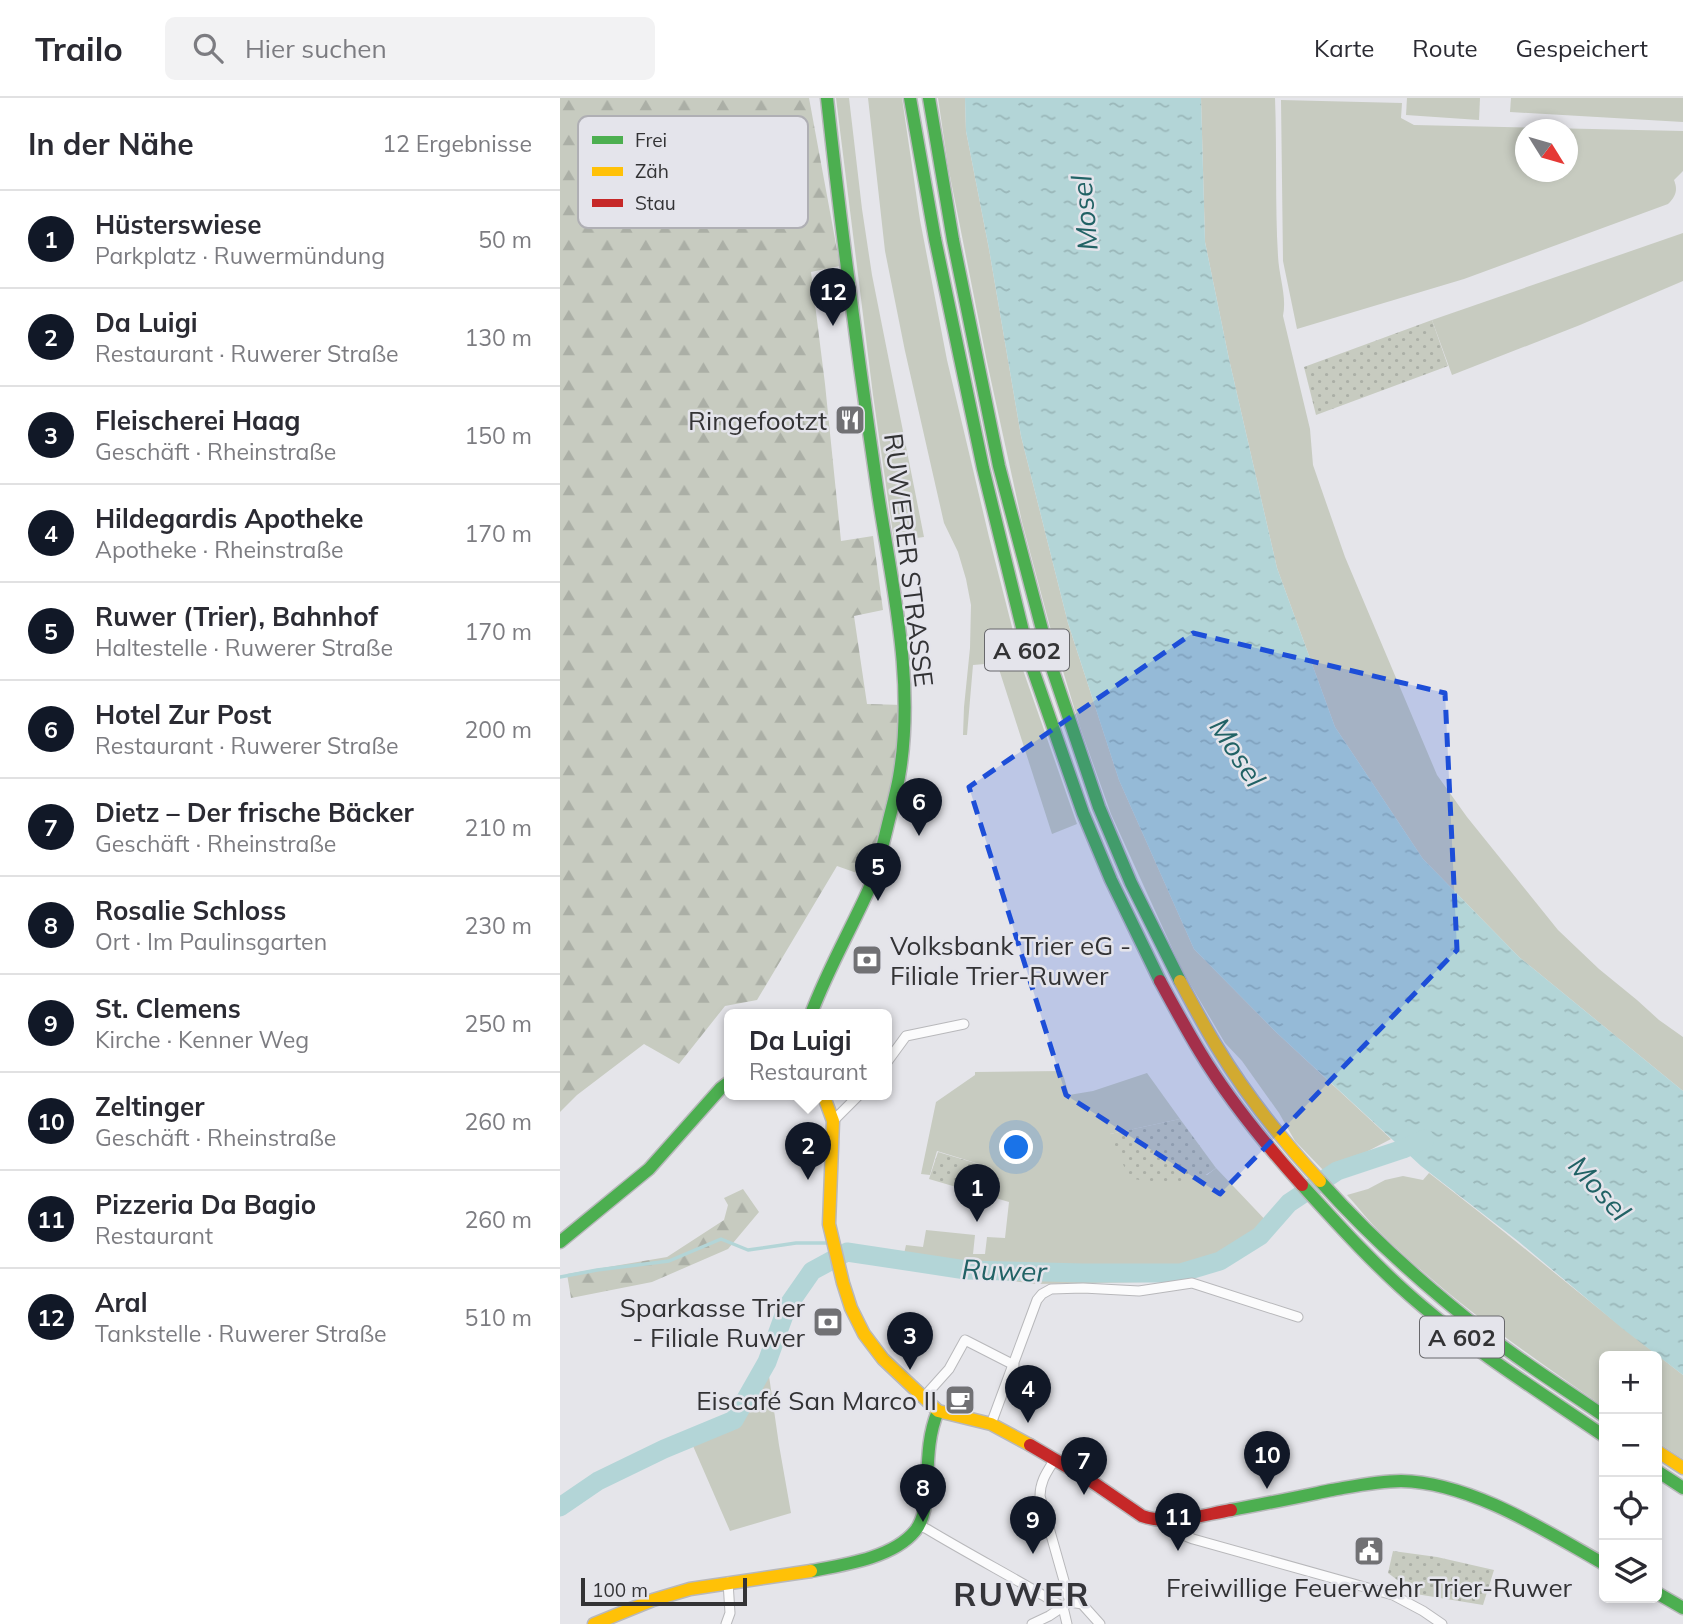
<!DOCTYPE html>
<html lang="de">
<head>
<meta charset="utf-8">
<style>
  body { margin:0; font-family:Mulish,sans-serif; background:#f2f2f3; color:#2b2b33 }
  .controls { position:absolute; right:21px; bottom:21px; display:grid; overflow:hidden; border-radius:10px; box-shadow:0 4px 10px #0003 }
  .controls button { width:63px; height:63px; display:grid; place-items:center; padding:0; border:0; border-bottom:2px solid #e1e1e2; background:#fff; color:#2b2b33; font:35px sans-serif }
  .compass { position:absolute; left:955px; top:21px; width:63px; height:63px; border-radius:50%; background:#fff; box-shadow:0 4px 10px #0003; rotate:127deg }
  .scale { position:absolute; left:21px; bottom:18px; width:166px; box-sizing:border-box; padding-left:7px; border:4px solid #333335; border-top:0; font-size:19px; line-height:24px; white-space:nowrap; color:#333335; -webkit-text-stroke:5px #e4e4eb; paint-order:stroke }
  .you { position:absolute; left:457px; top:1050px; width:24px; height:24px; margin:-18px; border:5px solid #fff; border-radius:50%; background:#1a73e8; box-shadow:0 0 0 10px #1a73e833 }
  .badge { display:grid; place-items:center; width:46px; height:46px; border-radius:50%; background:#111827; color:#fff; font-size:23px; font-weight:700 }
  .pin { position:absolute; translate:-50% -58px; filter:drop-shadow(0 2px 4px #0008) }
  .pin::after { content:''; position:absolute; top:37px; width:24px; height:21px; background:inherit; clip-path:polygon(0 0,100% 0,50% 100%) }
  .popup { position:absolute; left:164px; top:911px; width:168px; height:91px; box-sizing:border-box; display:grid; place-content:center; border-radius:10px; background:#fff; filter:drop-shadow(0 2px 5px #0005); font-size:23px; white-space:nowrap; color:#7c7c81 }
  .popup b { font-size:26px; color:#2b2b33 }
  .popup::after { content:''; position:absolute; left:50%; top:100%; margin-left:-14px; border:14px solid transparent; border-top-color:#fff }
  .list { margin:0; padding:0; list-style:none }
  h2 { display:flex; justify-content:space-between; align-items:center; height:91px; margin:0; padding:0 28px; font-size:30px }
  h2 small { font-size:23px; font-weight:400; color:#7c7c81 }
  .list li { display:grid; grid-template-columns:46px 1fr auto; gap:21px; align-items:center; box-sizing:border-box; height:98px; padding:0 28px; border-top:2px solid #e1e1e2 }
  .list b { display:block; font-size:26px; white-space:nowrap }
  .list p { margin:0; font-size:23px; white-space:nowrap; color:#7c7c81 }
  .list em { font-size:23px; font-style:normal; color:#7c7c81 }
  .icon { flex:none; width:38px; height:38px; fill:none; stroke:currentColor; stroke-width:2; stroke-linecap:round; stroke-linejoin:round }
  .map { position:relative; flex:none; width:1123px; height:1526px; overflow:hidden }
  header { display:flex; align-items:center; gap:42px; box-sizing:border-box; height:98px; padding:0 35px; background:#fff; border-bottom:2px solid #e1e1e2 }
  header strong { font-size:33px }
  nav { display:flex; gap:38px; margin-inline-start:auto; font-size:24px }
  .search { width:490px; height:63px; background:#f2f2f3; display:flex; align-items:center; gap:18px; box-sizing:border-box; padding:0 24px; border-radius:10px; color:#7c7c81; font-size:26px }
  main { display:flex }
  aside { flex:1; background:#fff }
  .map>svg:first-child { display:block }
  .grass { fill:#c7cbc0; fill-rule:evenodd }
  .forest { fill:url(#forest-firs) }
  .park { fill:url(#park-dots) }
  .water { fill:url(#water-ripples) }
  .lines { fill:none; stroke-linecap:round; stroke-linejoin:round }
  .stream { stroke:#b3d5d7; stroke-width:3.5 }
  .river { stroke:#b3d5d7; stroke-width:19 }
  .street-casing { stroke:#b8b8bb; stroke-width:11 }
  .fast-casing { stroke:#b8b8bb; stroke-width:15 }
  .slow-casing { stroke:#b8b8bb; stroke-width:15 }
  .jam-casing { stroke:#b8b8bb; stroke-width:15 }
  .street { stroke:#fbfbfc; stroke-width:9 }
  .fast { stroke:#4caf50; stroke-width:12 }
  .slow { stroke:#ffc107; stroke-width:12 }
  .jam { stroke:#c62828; stroke-width:12 }
  .marked { fill:#1d4ed8; fill-opacity:0.2; stroke:#1d4ed8; stroke-width:5; stroke-dasharray:14 9; stroke-linejoin:round }
  .labels { text-anchor:middle; dominant-baseline:central; stroke-width:5; stroke-linejoin:round; paint-order:stroke }
  .shield { fill:#e4e4eb; stroke:#68686c; stroke-width:2 }
  .shield-label { font-size:24px; font-weight:bold; fill:#333335 }
  .poi-label { font-size:26px; fill:#333335; stroke:#e4e4eb; text-anchor:end }
  .street-label { font-size:26px; fill:#333335; stroke:#e4e4eb }
  .water-label { font-size:28px; font-style:italic; fill:#216265; stroke:#e4e4eb }
  .district-label { font-size:33px; font-weight:bold; letter-spacing:2px; fill:#35353a; stroke:#e4e4eb }
  .key { fill:#e4e4eb; stroke:#afafb4; stroke-width:2 }
  .key-label { font-size:19px; fill:#333335 }
</style>
</head>
<body>
<header>
<strong>Trailo</strong>
<div class="search"><svg class="icon" aria-label="search" viewBox="0 0 24 24"><circle cx="10" cy="10" r="6"/><path d="M15 15l6 6"/></svg>Hier suchen</div>
<nav><a>Karte</a><a>Route</a><a>Gespeichert</a></nav>
</header>
<main>
<aside>
<h2>In der Nähe<small>12 Ergebnisse</small></h2>
<ul class="list">
<li><span class="badge">1</span><div><b>Hüsterswiese</b><p>Parkplatz · Ruwermündung</p></div><em>50 m</em></li>
<li><span class="badge">2</span><div><b>Da Luigi</b><p>Restaurant · Ruwerer Straße</p></div><em>130 m</em></li>
<li><span class="badge">3</span><div><b>Fleischerei Haag</b><p>Geschäft · Rheinstraße</p></div><em>150 m</em></li>
<li><span class="badge">4</span><div><b>Hildegardis Apotheke</b><p>Apotheke · Rheinstraße</p></div><em>170 m</em></li>
<li><span class="badge">5</span><div><b>Ruwer (Trier), Bahnhof</b><p>Haltestelle · Ruwerer Straße</p></div><em>170 m</em></li>
<li><span class="badge">6</span><div><b>Hotel Zur Post</b><p>Restaurant · Ruwerer Straße</p></div><em>200 m</em></li>
<li><span class="badge">7</span><div><b>Dietz – Der frische Bäcker</b><p>Geschäft · Rheinstraße</p></div><em>210 m</em></li>
<li><span class="badge">8</span><div><b>Rosalie Schloss</b><p>Ort · Im Paulinsgarten</p></div><em>230 m</em></li>
<li><span class="badge">9</span><div><b>St. Clemens</b><p>Kirche · Kenner Weg</p></div><em>250 m</em></li>
<li><span class="badge">10</span><div><b>Zeltinger</b><p>Geschäft · Rheinstraße</p></div><em>260 m</em></li>
<li><span class="badge">11</span><div><b>Pizzeria Da Bagio</b><p>Restaurant</p></div><em>260 m</em></li>
<li><span class="badge">12</span><div><b>Aral</b><p>Tankstelle · Ruwerer Straße</p></div><em>510 m</em></li>
</ul>
</aside>
<div class="map">
<svg width="1123" height="1526" viewBox="0 0 1123 1526">
  <defs>
    <pattern id="forest-firs" width="22" height="20" patternUnits="userSpaceOnUse" patternTransform="scale(1.75)"><rect width="22" height="20" fill="#c7cbc0"/><path d="M5 1l3.5 6h-7zM16 11l3.5 6h-7z" fill="#abafa6"/></pattern>
    <pattern id="park-dots" width="8" height="8" patternUnits="userSpaceOnUse" patternTransform="scale(1.75)"><rect width="8" height="8" fill="#c7cbc0"/><path d="M2 2h.1M6 6h.1" fill="none" stroke="#abafa6" stroke-width="1.8" stroke-linecap="round"/></pattern>
    <pattern id="water-ripples" width="26" height="14" patternUnits="userSpaceOnUse" patternTransform="scale(1.75)"><rect width="26" height="14" fill="#b3d5d7"/><path d="M2 4q2-2 4 0t4 0M15 11q2-2 4 0t4 0" fill="none" stroke="#9ab7b9"/></pattern>
  </defs>
  <rect width="100%" height="100%" fill="#e5e5ea"/>
  <g class="grass">
    <polygon points="276,0 289,0 302,111 312,177 364,439 334,443 313,297"/>
    <polygon points="308,0 342,0 360,122 387,262 429,439 463,572 517,726 492,736 437,565 413,567 407,637 403,637 404,609 410,550 411,507 406,481 398,454 384,425 345,253 325,153"/>
    <polygon points="378,0 405,0 406,33 429,151 461,338 508,525 559,682 634,851 717,935 831,1041 766,1075 735,1043 719,1015 682,963 665,945 623,874 551,716 520,629 493,540 462,424 427,264 388,68"/>
    <path d="M641,0H715C717,53 715,106 718,158C719,179 727,198 723,218L750,331L753,367L785,459L877,677L907,719L998,832L1039,871L1077,902L1099,922L1123,939V993L959,859L863,761L775,629L717,470L669,261L645,144Z"/>
    <polygon points="847,0 920,0 919,22 846,17"/>
    <polygon points="951,0 1123,0 1123,24 950,14"/>
    <path d="M721,2L842,5L841,20L854,27L1123,33V73L1114,82C1118,92 1116,98 1108,106L904,181L737,231L723,163ZM965,32H1007V74H965Z"/>
    <polygon points="1123,135 1123,183 1020,227 892,277 872,222"/>
    <polygon points="502,973 509,997 533,993 587,975 620,1021 550,1036 647,1077 656,1070 713,1130 692,1152 662,1168 621,1179 588,1184 476,1186 341,1169 346,1147 363,1149 366,1132 415,1137 413,1156 425,1156 427,1139 445,1140 449,1104 422,1096 432,1070 377,1053 370,1077 361,1076 376,1004 415,977 415,974"/>
    <path d="M869,1075C955,1141 1037,1211 1123,1277V1361L1097,1344V1258H1044V1309C967,1256 890,1202 823,1137C810,1125 799,1110 787,1097L808,1091L825,1082L843,1078L863,1082Z"/>
    <polygon points="207,1264 219,1347 231,1415 170,1433 130,1341 174,1322"/>
  </g>
  <g class="forest">
    <polygon points="0,0 249,0 280,168 251,174 265,286 281,443 313,438 323,512 294,518 307,606 344,607 345,643 311,780 277,768 197,902 165,908 119,966 84,946 17,997 0,1014"/>
    <polygon points="183,1091 199,1114 168,1151 92,1184 11,1200 7,1176 107,1159 164,1122 168,1107 164,1100"/>
  </g>
  <g class="park">
    <polygon points="872,222 888,268 756,317 744,269"/>
    <path d="M620,1021L656,1070C633,1089 597,1086 569,1080L550,1036Z"/>
    <polygon points="378,1054 432,1070 420,1096 369,1081"/>
    <polygon points="833,1453 877,1459 934,1472 923,1507 856,1496 828,1475"/>
  </g>
  <polygon class="water" points="405,0 641,0 645,144 669,261 717,470 775,629 863,761 959,859 1123,993 1123,1277 1063,1231 958,1143 861,1068 717,935 634,851 559,682 508,525 461,338 429,151 406,33"/>
  <g class="lines">
    <g class="stream">
      <polyline points="279,1149 287,1154"/>
      <polyline points="0,1179 37,1172 109,1163 161,1141 188,1152 236,1145 269,1145"/>
    </g>
    <polyline class="river" points="0,1409 38,1383 104,1351 174,1322 207,1264 227,1209 252,1173 287,1154 406,1172 523,1175 620,1175 660,1163 700,1138 729,1105 777,1073 843,1051 865,1041"/>
    <g class="street-casing">
      <g id="street">
        <polyline points="327,964 346,938 404,926"/>
        <polyline points="273,1023 300,996"/>
        <polyline points="363,1300 389,1271 405,1242 454,1267"/>
        <polyline points="431,1326 477,1202 482,1196 491,1191 523,1190 579,1193 632,1185 738,1219"/>
        <path d="M611,1423C617,1434 622,1437 633,1441L833,1497L863,1513L882,1526"/>
        <path d="M358,1427L367,1431C412,1458 458,1482 503,1509"/>
        <polyline points="510,1504 522,1506 540,1526"/>
        <polyline points="503,1509 507,1526"/>
        <polyline points="166,1526 170,1515 168,1484"/>
        <path d="M472,1526L489,1518L510,1504L480,1398C480,1383 487,1374 495,1361"/>
      </g>
    </g>
    <g class="fast-casing">
      <g id="fast">
        <polyline points="350,0 375,141 423,370 471,566 523,715 551,782 600,883"/>
        <polyline points="369,0 393,142 439,368 493,573 539,709 571,785 620,883"/>
        <path d="M251,916C267,873 290,833 309,791C317,772 322,750 327,730C331,713 336,696 339,679C356,582 331,484 317,389C298,260 281,130 267,0"/>
        <path d="M760,1083C810,1139 866,1189 925,1235C963,1265 1005,1291 1044,1318"/>
        <path d="M742,1087C780,1129 819,1172 862,1208C919,1256 983,1296 1044,1338"/>
        <polyline points="0,1144 89,1071 161,990 169,984"/>
        <polyline points="1097,1373 1123,1390"/>
        <path d="M671,1412C705,1406 738,1399 772,1392C795,1388 818,1383 841,1383C910,1384 986,1433 1044,1466"/>
        <path d="M251,1473C283,1467 333,1460 355,1433C365,1421 366,1402 367,1387C368,1361 368,1337 378,1313"/>
        <polyline points="1097,1495 1123,1510"/>
      </g>
    </g>
    <g class="slow-casing">
      <g id="slow">
        <path d="M620,883C632,905 644,928 657,949C686,997 722,1042 760,1083"/>
        <polyline points="263,996 273,1023 269,1126 283,1185 291,1210 304,1236 323,1261 378,1313 431,1326 470,1347"/>
        <polyline points="1097,1353 1123,1370"/>
        <polyline points="34,1526 93,1502 130,1491 251,1473"/>
      </g>
    </g>
    <g class="jam-casing">
      <g id="jam">
        <path d="M600,883C613,907 626,931 640,954C669,1002 705,1046 742,1087"/>
        <path d="M470,1347L528,1381L582,1418C611,1428 642,1417 671,1412"/>
      </g>
    </g>
    <use href="#street" class="street"/>
    <use href="#fast" class="fast"/>
    <use href="#slow" class="slow"/>
    <use href="#jam" class="jam"/>
  </g>
  <path class="marked" d="M633,535L885,595L897,852L660,1096L506,997L409,689Z"/>
  <defs>
    <g id="restaurant-square" transform="scale(1.575)"><rect x="-9" y="-9" width="18" height="18" rx="4" fill="#717174" stroke="#e4e4eb"/><path d="M-5-6h1v4h1v-4h1v4h1v-4h1v5L-1.5 .5V6h-2V.5L-5-1ZM5-6V6H3V1.5H1.5Q1.5-4 5-6Z" fill="#fff"/></g>
    <g id="bank-square" transform="scale(1.575)"><rect x="-9" y="-9" width="18" height="18" rx="4" fill="#717174" stroke="#e4e4eb"/><path d="M-6-4H6V4H-6ZM0-2.3a2.3 2.3 0 1 0 0 4.6a2.3 2.3 0 1 0 0-4.6Z" fill="#fff"/></g>
    <g id="cafe-square" transform="scale(1.575)"><rect x="-9" y="-9" width="18" height="18" rx="4" fill="#717174" stroke="#e4e4eb"/><path d="M-5.5-4.5H6V0H3Q3 3.5 0 3.5H-2.5Q-5.5 3.5-5.5 0ZM3-3.2v2h1.7v-2ZM-6 4.5H4V6H-6Z" fill="#fff"/></g>
    <g id="civic-square" transform="scale(1.575)"><rect x="-9" y="-9" width="18" height="18" rx="4" fill="#717174" stroke="#e4e4eb"/><path d="M-.6-6.5H3V-4.5H.6V-3L4-1V1h2V6H-6V1h2V-1L-.6-3ZM-1.2 2.5V6h2.4V2.5Z" fill="#fff"/></g>
  </defs>
  <g fill-rule="evenodd">
    <use href="#restaurant-square" x="290" y="322"/>
    <use href="#bank-square" x="307" y="862"/>
    <use href="#bank-square" x="268" y="1224"/>
    <use href="#cafe-square" x="400" y="1302"/>
    <use href="#civic-square" x="809" y="1453"/>
  </g>
  <g class="labels">
    <g class="shield">
      <rect x="425" y="531.5" width="84" height="41" rx="5"/>
      <rect x="860" y="1218.5" width="84" height="41" rx="5"/>
    </g>
    <g class="shield-label">
      <text x="467" y="552">A 602</text>
      <text x="902" y="1239">A 602</text>
    </g>
    <g class="poi-label">
      <text x="267" y="322">Ringefootzt</text>
      <text x="330" y="847" text-anchor="start">Volksbank Trier eG -<tspan x="330" dy="30">Filiale Trier-Ruwer</tspan></text>
      <text x="245" y="1209">Sparkasse Trier<tspan x="245" dy="30">- Filiale Ruwer</tspan></text>
      <text x="377" y="1302">Eiscafé San Marco II</text>
      <text x="809" y="1489" text-anchor="middle">Freiwillige Feuerwehr Trier-Ruwer</text>
    </g>
    <g class="street-label">
      <text transform="translate(349 462) rotate(83)">RUWERER STRASSE</text>
    </g>
    <g class="water-label">
      <text transform="translate(524 115) rotate(-95)">Mosel</text>
      <text transform="translate(678 654) rotate(57)">Mosel</text>
      <text transform="translate(1040 1090) rotate(48)">Mosel</text>
      <text transform="translate(444 1172) rotate(2)">Ruwer</text>
    </g>
    <g class="district-label">
      <text x="462" y="1495">RUWER</text>
    </g>
  </g>
  <rect x="18" y="18" width="230" height="112" rx="10" class="key"/>
  <rect x="32" y="38" width="31" height="8" fill="#4caf50"/>
  <rect x="32" y="69" width="31" height="9" fill="#ffc107"/>
  <rect x="32" y="101" width="31" height="8" fill="#c62828"/>
  <g class="key-label">
    <text x="75" y="49">Frei</text>
    <text x="75" y="80">Zäh</text>
    <text x="75" y="112">Stau</text>
  </g>
</svg>
<div class="controls">
<button>+</button>
<button>−</button>
<button><svg class="icon" aria-label="locate" viewBox="0 0 24 24"><circle cx="12" cy="12" r="6"/><path d="M12 2v4M12 18v4M2 12h4M18 12h4"/></svg></button>
<button><svg class="icon" aria-label="layers" viewBox="0 0 24 24"><path d="M12 4l9 5-9 5-9-5zM3 14l9 5 9-5"/></svg></button>
</div>
<svg class="compass" viewBox="-18 -18 36 36"><path d="M0-13l5 13h-10z" fill="#e53935"/><path d="M0 13l5-13h-10z" fill="#7c7c81"/></svg>
<div class="scale">100 m</div>
<div class="you"></div>
<div class="pin badge" style="left:417px;top:1124px">1</div>
<div class="pin badge" style="left:248px;top:1082px">2</div>
<div class="popup"><b>Da Luigi</b>Restaurant</div>
<div class="pin badge" style="left:350px;top:1272px">3</div>
<div class="pin badge" style="left:468px;top:1325px">4</div>
<div class="pin badge" style="left:318px;top:803px">5</div>
<div class="pin badge" style="left:359px;top:738px">6</div>
<div class="pin badge" style="left:524px;top:1397px">7</div>
<div class="pin badge" style="left:363px;top:1424px">8</div>
<div class="pin badge" style="left:473px;top:1456px">9</div>
<div class="pin badge" style="left:707px;top:1391px">10</div>
<div class="pin badge" style="left:618px;top:1453px">11</div>
<div class="pin badge" style="left:273px;top:228px">12</div>
</div>
</main>
</body>
</html>
